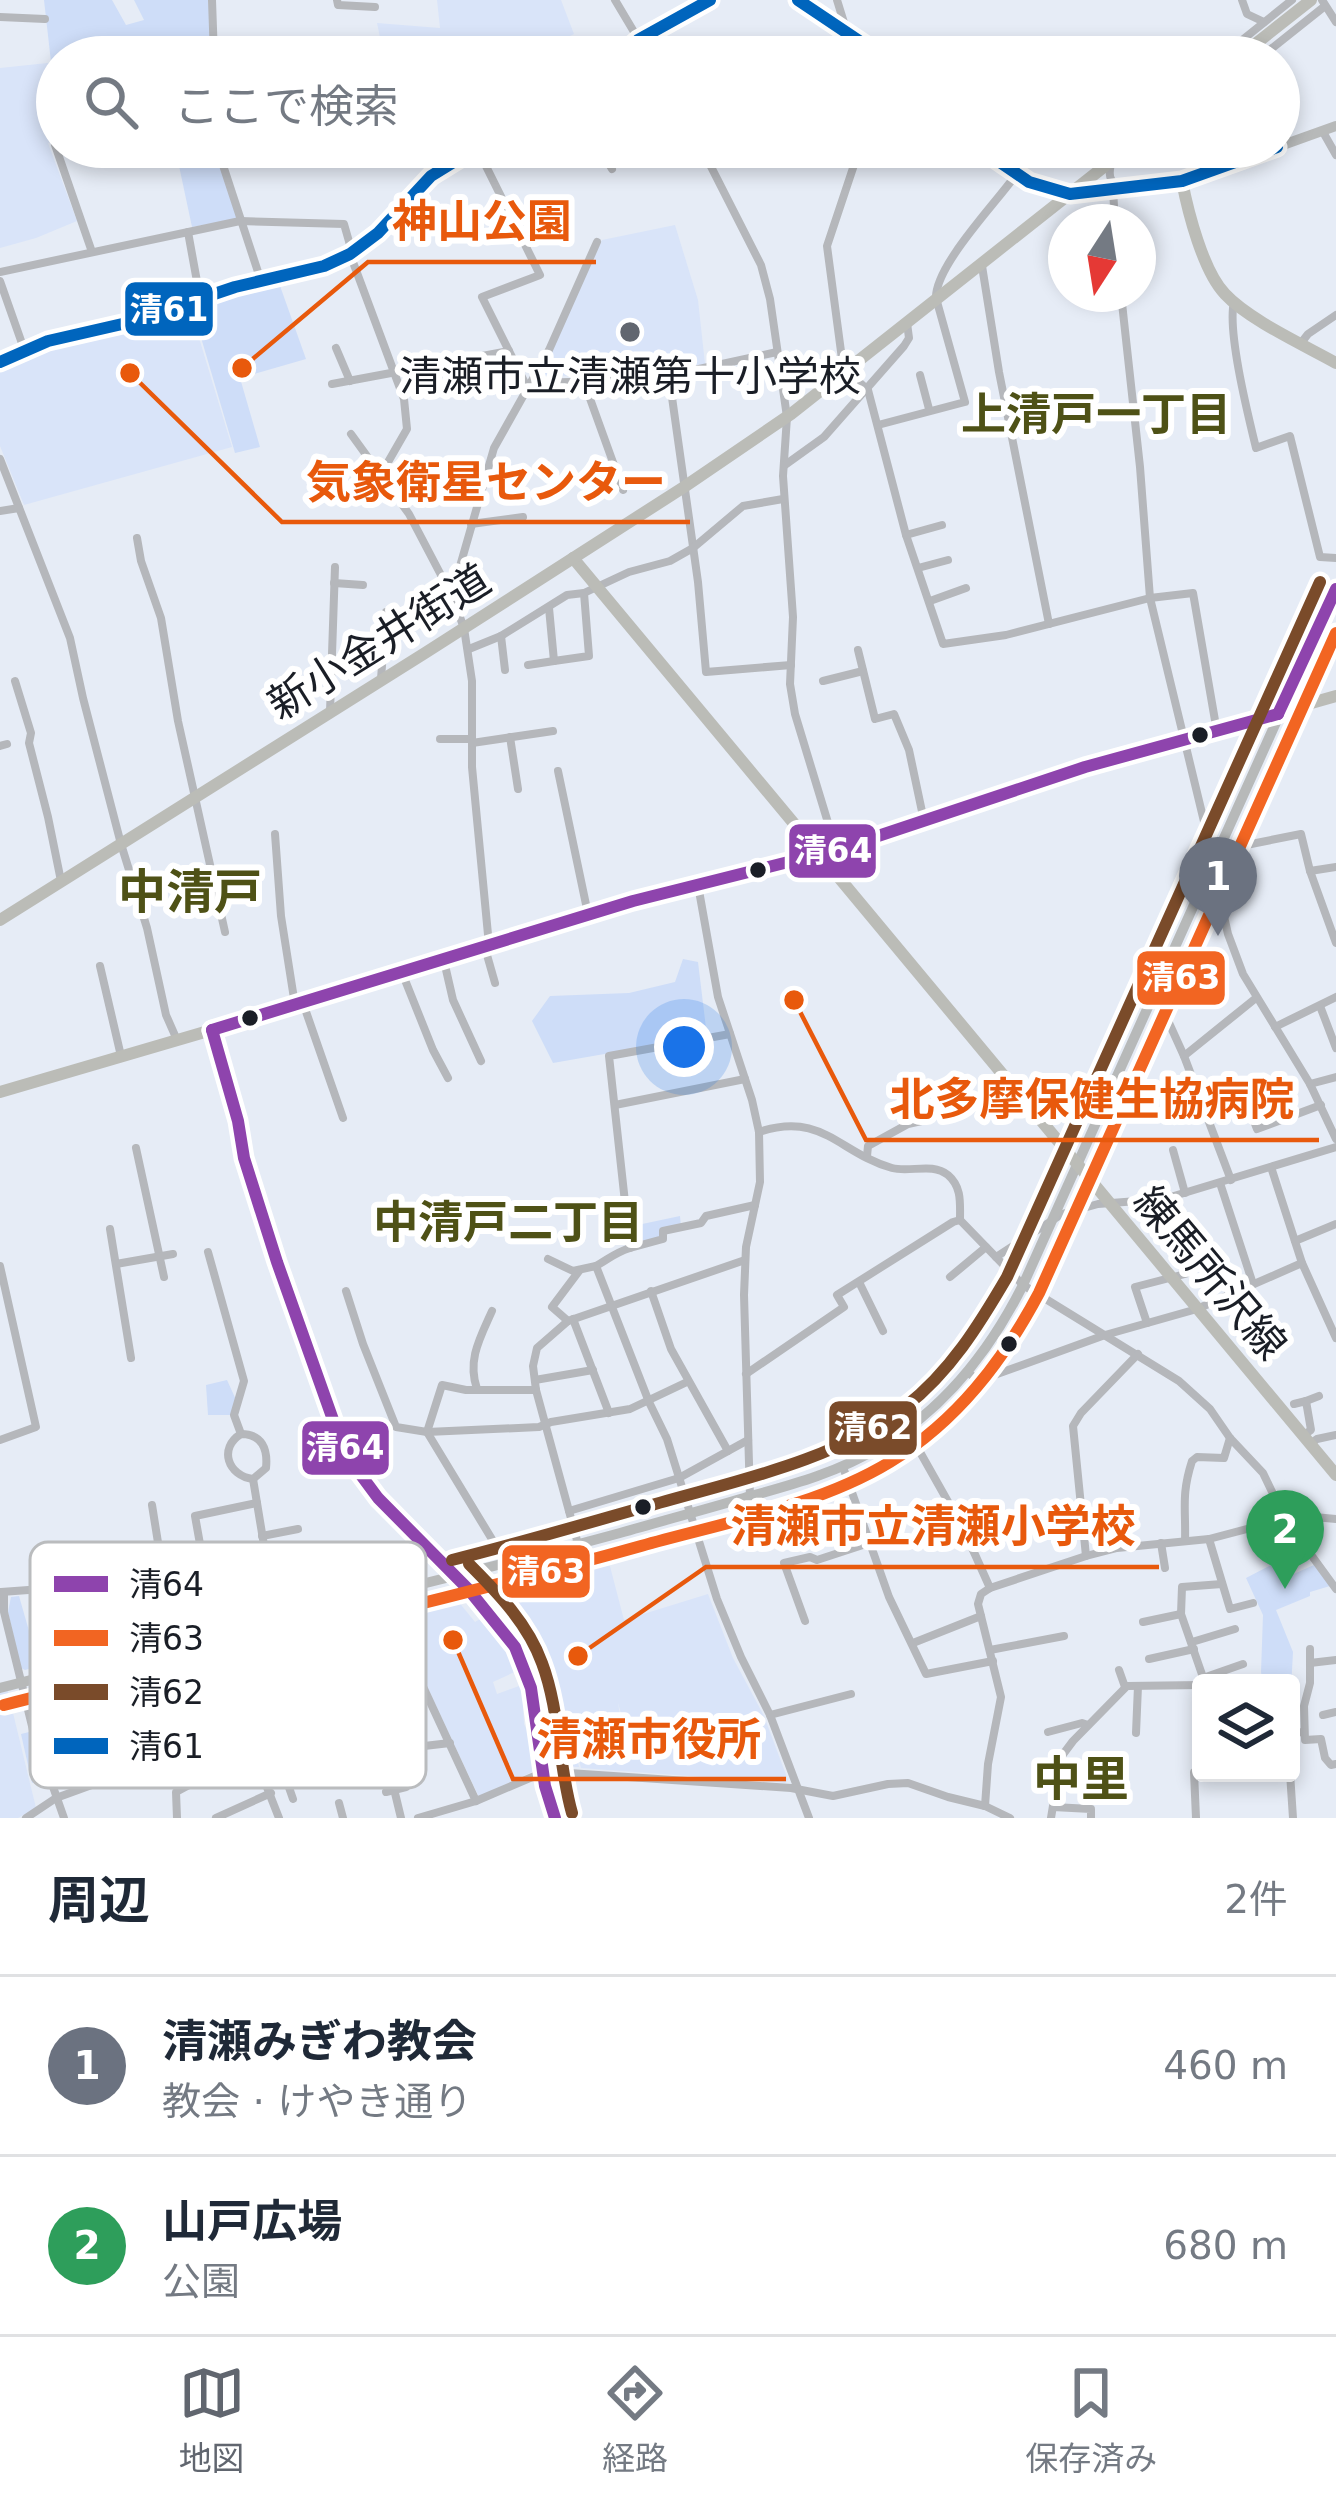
<!DOCTYPE html>
<html lang="ja">
<head>
<meta charset="utf-8">
<style>
  body { margin:0; font-family:"DejaVu Sans","Noto Sans JP",sans-serif; background:#f2f2f3; color:#1f2937 }
  .controls { position:absolute; right:36px; bottom:36px; display:grid; overflow:hidden; border-radius:12px; box-shadow:0 6px 18px #0003 }
  .controls button { width:108px; height:108px; display:grid; place-items:center; padding:0; border:0; border-bottom:3px solid #e0e1e3; background:#fff; color:#1f2937; font:60px sans-serif }
  .compass { position:absolute; left:1048px; top:204px; width:108px; height:108px; border-radius:50%; background:#fff; box-shadow:0 6px 18px #0003; rotate:192deg }
  .you { position:absolute; left:684px; top:1047px; width:42px; height:42px; margin:-30px; border:9px solid #fff; border-radius:50%; background:#1a73e8; box-shadow:0 0 0 18px #1a73e833 }
  .badge { display:grid; place-items:center; width:78px; height:78px; border-radius:50%; background:#61666f; color:#fff; font-size:39px; font-weight:700 }
  .pin { position:absolute; translate:-50% -99px; filter:drop-shadow(0 3px 6px #0008) }
  .pin::after { content:''; position:absolute; top:63px; width:42px; height:36px; background:inherit; clip-path:polygon(0 0,100% 0,50% 100%) }
  .list { margin:0; padding:0; list-style:none }
  h2 { display:flex; justify-content:space-between; align-items:center; height:156px; margin:0; padding:0 48px; font-size:51px }
  h2 small { font-size:39px; font-weight:400; color:#747a83 }
  .list li { display:grid; grid-template-columns:78px 1fr auto; gap:36px; align-items:center; box-sizing:border-box; height:180px; padding:0 48px; border-top:3px solid #e0e1e3 }
  .list b { display:block; font-size:45px; white-space:nowrap }
  .list p { margin:0; font-size:39px; white-space:nowrap; color:#747a83 }
  .list em { font-size:39px; font-style:normal; color:#747a83 }
  .icon { flex:none; width:66px; height:66px; fill:none; stroke:currentColor; stroke-width:2; stroke-linecap:round; stroke-linejoin:round }
  .map { position:relative; flex:none; width:1336px; height:1818px; overflow:hidden }
  .search { position:absolute; background:#fff; box-shadow:0 6px 18px #0003; left:36px; right:36px; top:36px; height:132px; display:flex; align-items:center; gap:30px; box-sizing:border-box; padding:0 42px; border-radius:66px; color:#747a83; font-size:45px }
  .sheet { height:516px; background:#fff }
  nav { display:flex; justify-content:space-around; align-items:center; box-sizing:border-box; height:168px; border-top:3px solid #e0e1e3; background:#fff; font-size:33px; color:#747a83 }
  nav a { display:grid; justify-items:center; gap:6px }
  nav .on { color:#61666f }
  .map>svg:first-child { display:block }
  .built { fill:#d9e4f9 }
  .green { fill:#ceddf8 }
  .lines { fill:none; stroke-linecap:round; stroke-linejoin:round }
  .street { stroke:#b5b7bb; stroke-width:8 }
  .secondary { stroke:#b7b9b9; stroke-width:10 }
  .primary { stroke:#bbbcb7; stroke-width:12 }
  .bus-1-casing { stroke:#fff; stroke-width:21 }
  .bus-2-casing { stroke:#fff; stroke-width:21 }
  .bus-3-casing { stroke:#fff; stroke-width:21 }
  .bus-4-casing { stroke:#fff; stroke-width:21 }
  .bus-1 { stroke:#8e44ad; stroke-width:12 }
  .bus-2 { stroke:#f26522; stroke-width:12 }
  .bus-3 { stroke:#7a4b2a; stroke-width:12 }
  .bus-4 { stroke:#0065bd; stroke-width:12 }
  .poi-dot { fill:#61666f; stroke:#fff; stroke-width:4.5 }
  .bus-dot { fill:#1a1e26; stroke:#fff; stroke-width:4.5 }
  .labels { text-anchor:middle; dominant-baseline:central; stroke-width:12; stroke-linejoin:round; paint-order:stroke }
  .poi-label { font-size:42px; fill:#1a1e26; stroke:#fff }
  .street-label { font-size:42px; fill:#1a1e26; stroke:#fff }
  .neighbourhood-label { font-size:45px; font-weight:bold; fill:#4e5116; stroke:#fff }
  .quarter-label { font-size:48px; font-weight:bold; fill:#4e5116; stroke:#fff }
  .key { fill:#fff; stroke:#babcbe; stroke-width:3 }
  .key-label { font-size:33px; fill:#1a1e26 }
  .leader { fill:none; stroke:#e8590c; stroke-width:4.5 }
  .callout-dot { fill:#e8590c; stroke:#fff; stroke-width:4.5 }
  .callout-label { font-size:45px; text-anchor:middle; font-weight:bold; fill:#e8590c; stroke:#fff; stroke-width:12; stroke-linejoin:round; paint-order:stroke }
  .line-badge { stroke:#fff; stroke-width:4.5 }
  .badge-label { font-size:33px; text-anchor:middle; font-weight:bold; fill:#fff }
</style>
</head>
<body>
<div class="map">
<svg width="1336" height="1818" viewBox="0 0 1336 1818">
  <rect width="100%" height="100%" fill="#e6ecf6"/>
  <g class="built">
    <polygon points="437,0 561,0 574,34 547,47 550,57 384,57 377,23 440,28"/>
    <polygon points="57,62 57,140 48,143 77,221 36,238 0,248 0,68"/>
    <polygon points="675,225 698,300 705,364 645,375 541,376 539,372 602,240"/>
    <polygon points="190,308 232,447 24,505 0,446 0,367 58,345 125,329"/>
    <polygon points="605,1547 624,1620 708,1594 733,1658 764,1716 788,1780 785,1783 581,1768 574,1743 625,1728 618,1703 622,1727 572,1741 579,1767 546,1766 546,1740 530,1668 508,1627 502,1610 535,1597 523,1569"/>
    <polygon points="449,1590 475,1622 485,1616 501,1636 519,1670 493,1682 497,1694 522,1685 524,1724 530,1737 536,1770 479,1797 388,1604"/>
    <polygon points="7,1688 36,1808 18,1818 0,1818 0,1690"/>
  </g>
  <g class="green">
    <polygon points="44,0 112,0 126,25 144,20 134,0 208,0 212,25 211,57 57,57 57,61 51,62"/>
    <polygon points="175,147 214,147 237,219 192,227"/>
    <polygon points="279,283 306,359 240,378 260,447 235,453 192,307 236,293"/>
    <polygon points="683,959 698,962 707,1036 553,1063 532,1021 550,996 629,993 675,982"/>
    <polygon points="680,1216 681,1227 663,1231 663,1239 630,1248 628,1227"/>
    <polygon points="227,1380 237,1402 234,1415 208,1415 206,1385"/>
    <polygon points="1279,1561 1289,1576 1314,1565 1330,1586 1310,1592 1310,1596 1276,1610 1293,1652 1291,1689 1291,1683 1263,1683 1261,1672 1263,1615 1246,1578"/>
    <polygon points="19,1596 39,1666 25,1670 21,1668 8,1612 11,1597"/>
    <polygon points="33,1731 47,1778 32,1783 21,1734"/>
  </g>
  <g class="lines">
    <g class="street">
      <polyline points="212,0 214,57"/>
      <polyline points="337,0 338,5 375,7"/>
      <polyline points="615,0 649,57"/>
      <polyline points="837,0 846,29"/>
      <polyline points="1242,0 1247,14 1264,22"/>
      <polyline points="1322,0 1336,22"/>
      <polyline points="0,17 45,19"/>
      <polyline points="281,57 333,44"/>
      <polyline points="618,57 638,40 710,0"/>
      <polyline points="1221,57 1292,0"/>
      <polyline points="1261,57 1325,6"/>
      <polyline points="1323,132 1336,155"/>
      <polyline points="55,145 92,252"/>
      <polyline points="217,147 261,281"/>
      <polyline points="599,147 612,169"/>
      <polyline points="701,147 761,265 770,299 787,417 783,476 793,617 790,684 795,714 836,849"/>
      <polyline points="860,147 827,246 842,359 859,382 868,390 906,535 943,644 1006,635 1150,598 1193,593 1217,732"/>
      <polyline points="477,148 540,275 482,297 528,389"/>
      <path d="M1112,161C1108,173 1108,183 1122,187"/>
      <polyline points="1196,175 1201,147"/>
      <polyline points="1113,190 1115,222"/>
      <polyline points="188,232 200,298"/>
      <polyline points="350,254 404,399 407,429 380,476"/>
      <polyline points="982,266 999,372 1049,624"/>
      <polyline points="0,272 240,221 344,224 352,252"/>
      <polyline points="0,281 25,352"/>
      <polyline points="1121,294 1140,467 1150,598 1208,838 1226,849 1301,834 1310,871 1336,943"/>
      <path d="M1234,302C1227,331 1248,415 1256,448L1290,436L1320,557L1336,558"/>
      <polyline points="1301,343 1308,334 1336,315"/>
      <polyline points="336,348 350,381"/>
      <polyline points="920,375 929,409"/>
      <polyline points="669,376 698,582 706,672 791,665"/>
      <polyline points="584,382 623,490"/>
      <polyline points="531,383 648,380 777,352"/>
      <polyline points="332,384 509,351"/>
      <path d="M878,425L965,402L936,298C935,267 992,207 1012,180C1019,170 1025,158 1031,147"/>
      <polyline points="351,434 409,514 452,596 464,628 472,681 472,767 489,945"/>
      <polyline points="0,459 70,638 83,698 121,844 147,928 166,1015 177,1040"/>
      <polyline points="785,465 824,437 904,346 909,338 907,323"/>
      <polyline points="0,511 19,508"/>
      <polyline points="471,524 523,517"/>
      <polyline points="906,535 942,525"/>
      <polyline points="137,538 141,561 161,618 178,721 225,932"/>
      <polyline points="918,568 948,560"/>
      <polyline points="334,583 363,585"/>
      <polyline points="452,594 494,448 549,350 597,242"/>
      <polyline points="930,601 966,588"/>
      <polyline points="549,608 554,661 589,656 584,593"/>
      <polyline points="501,636 505,670"/>
      <polyline points="469,649 501,636 567,595 584,593 629,572 670,561 693,548 743,506 783,499"/>
      <polyline points="858,650 875,719 894,714 909,750 924,821"/>
      <polyline points="528,665 554,661"/>
      <polyline points="381,679 386,612"/>
      <polyline points="15,681 31,733 29,743 48,817 61,881"/>
      <polyline points="823,681 863,671"/>
      <polyline points="330,712 335,567"/>
      <polyline points="510,737 518,789"/>
      <polyline points="440,739 472,739"/>
      <polyline points="472,743 553,731"/>
      <polyline points="0,746 7,744"/>
      <polyline points="558,771 588,914"/>
      <polyline points="275,834 281,916 295,1005"/>
      <polyline points="1211,868 1215,877 1228,934 1243,974 1310,1084 1336,1139"/>
      <polyline points="1310,871 1336,867"/>
      <polyline points="698,885 718,997 752,1100 759,1132 760,1182 746,1247 744,1295 750,1497"/>
      <polyline points="485,948 495,983"/>
      <polyline points="444,961 453,1000 481,1061"/>
      <polyline points="100,966 121,1056"/>
      <polyline points="403,975 433,1050 448,1078"/>
      <polyline points="1155,992 1184,1056 1231,1180"/>
      <polyline points="303,1003 343,1118"/>
      <polyline points="1320,1006 1336,1048"/>
      <polyline points="1275,1027 1336,997"/>
      <path d="M730,1034L609,1056L630,1248C614,1253 609,1259 596,1266L649,1402L667,1439L717,1599L741,1657L770,1715L809,1818"/>
      <polyline points="1184,1056 1256,998"/>
      <polyline points="1310,1084 1336,1077"/>
      <polyline points="1244,1094 1257,1129 1321,1105"/>
      <polyline points="615,1105 745,1079"/>
      <path d="M759,1132C822,1111 839,1153 892,1168C910,1173 932,1162 948,1175C962,1187 960,1203 960,1220L1023,1285L1179,1381L1210,1409L1230,1438L1263,1473L1285,1519L1336,1589"/>
      <polyline points="136,1148 164,1277"/>
      <polyline points="1173,1150 1185,1193"/>
      <polyline points="867,1156 868,1146 908,1124 926,1120"/>
      <polyline points="1271,1167 1302,1263 1336,1338"/>
      <polyline points="1220,1183 1253,1284"/>
      <polyline points="110,1229 131,1358"/>
      <polyline points="1295,1241 1336,1224"/>
      <polyline points="630,1248 663,1239 663,1231 701,1223 706,1216 755,1205"/>
      <polyline points="208,1252 244,1381 234,1415 241,1434"/>
      <polyline points="996,1257 1062,1214 1098,1204 1164,1199 1336,1147"/>
      <polyline points="548,1259 573,1271 596,1266"/>
      <polyline points="116,1264 173,1254"/>
      <polyline points="0,1266 36,1427 0,1440"/>
      <polyline points="950,1277 986,1247"/>
      <polyline points="859,1282 883,1331"/>
      <polyline points="346,1291 363,1344 396,1427 427,1432 539,1427 551,1422 630,1409 687,1382"/>
      <polyline points="651,1291 671,1349 728,1451"/>
      <polyline points="573,1319 609,1413"/>
      <polyline points="568,1321 552,1307 579,1271"/>
      <polyline points="1147,1323 1135,1287 1185,1274 1164,1199"/>
      <polyline points="967,1372 979,1381 986,1378 1105,1335 1197,1309 1302,1263"/>
      <polyline points="746,1374 844,1307 837,1295 953,1222 960,1220"/>
      <polyline points="535,1380 593,1370"/>
      <path d="M477,1389C467,1360 480,1338 492,1311"/>
      <polyline points="1306,1401 1319,1396"/>
      <polyline points="1294,1404 1306,1401 1311,1430 1304,1435"/>
      <polyline points="907,1429 964,1530 990,1588"/>
      <path d="M241,1434C262,1434 268,1449 266,1468L253,1479C228,1476 218,1448 241,1434Z"/>
      <polyline points="1310,1444 1317,1439 1336,1435"/>
      <polyline points="843,1467 889,1597 926,1674 993,1661"/>
      <polyline points="253,1479 257,1503"/>
      <polyline points="152,1505 164,1580"/>
      <polyline points="569,1511 679,1478 748,1440"/>
      <polyline points="262,1536 298,1529"/>
      <polyline points="1209,1539 1230,1609 1253,1603"/>
      <path d="M1185,1541C1186,1509 1181,1495 1192,1461L1197,1457L1224,1458L1230,1438"/>
      <polyline points="1161,1543 1165,1568"/>
      <polyline points="578,1544 536,1390 533,1366 537,1348 568,1321 745,1260"/>
      <polyline points="1086,1556 1073,1426 1081,1413 1138,1354"/>
      <polyline points="507,1564 427,1432 442,1385 466,1390 536,1390"/>
      <polyline points="132,1581 164,1580 205,1572"/>
      <polyline points="1,1592 97,1585 110,1660"/>
      <polyline points="4,1592 4,1612 33,1730 64,1818"/>
      <polyline points="381,1596 476,1801"/>
      <polyline points="805,1621 784,1563 810,1557 817,1560 869,1543"/>
      <polyline points="1143,1622 1181,1614"/>
      <polyline points="206,1636 205,1572 195,1516 257,1503 276,1618"/>
      <polyline points="1192,1642 1235,1629"/>
      <polyline points="913,1643 981,1616"/>
      <polyline points="1310,1649 1310,1683 1304,1706 1305,1740 1321,1739 1325,1758 1331,1765 1336,1764"/>
      <polyline points="990,1650 1064,1636"/>
      <polyline points="1149,1659 1194,1649"/>
      <polyline points="1310,1663 1336,1660"/>
      <polyline points="1119,1670 1125,1687"/>
      <polyline points="324,1675 364,1756 393,1742 346,1663"/>
      <polyline points="1203,1678 1243,1664"/>
      <polyline points="1205,1683 1181,1614 1182,1587 1222,1584"/>
      <polyline points="260,1704 293,1799"/>
      <polyline points="770,1715 851,1694"/>
      <polyline points="1323,1715 1336,1712"/>
      <polyline points="348,1721 374,1710"/>
      <polyline points="219,1723 234,1767 257,1762 279,1818"/>
      <polyline points="1048,1732 1082,1723 1088,1725"/>
      <polyline points="1136,1733 1138,1686"/>
      <polyline points="1291,1733 1304,1732"/>
      <polyline points="393,1742 407,1748 450,1743"/>
      <polyline points="1290,1773 1293,1818"/>
      <polyline points="394,1789 401,1818"/>
      <polyline points="386,1792 406,1787"/>
      <polyline points="339,1803 343,1818"/>
      <polyline points="985,1806 988,1764 1001,1697 978,1604 981,1594 990,1588 1086,1556 1117,1548 1209,1539 1285,1519 1304,1516 1336,1519"/>
      <polyline points="1053,1807 1091,1809 1091,1818"/>
      <polyline points="26,1818 56,1798 100,1782 401,1637"/>
      <polyline points="177,1818 176,1792 232,1762"/>
      <polyline points="216,1818 271,1793"/>
      <polyline points="418,1818 476,1801 537,1775 554,1772 791,1788 833,1796 888,1784 908,1783 948,1797 985,1806 1010,1818"/>
      <polyline points="1051,1818 1061,1757 1073,1741 1127,1686 1201,1685"/>
      <polyline points="1196,1818 1194,1772 1201,1769"/>
    </g>
    <g class="secondary">
      <polyline points="1182,181 1336,126"/>
      <polyline points="0,362 48,341 131,322 235,287 324,266 350,254 378,233 431,176 464,155"/>
      <polyline points="212,1030 238,1121 244,1158 277,1262 337,1431 355,1467 378,1498 469,1590 515,1647 531,1688 545,1786 555,1818"/>
      <path d="M0,1688C206,1634 415,1589 620,1533C662,1521 703,1510 744,1498C791,1485 837,1473 880,1447C944,1409 990,1351 1023,1285L1336,589"/>
    </g>
    <g class="primary">
      <polyline points="798,0 883,57"/>
      <polyline points="1239,57 1311,0"/>
      <path d="M978,147L1029,182L1070,194L1182,181C1188,212 1203,271 1225,294C1249,320 1304,345 1336,363"/>
      <polyline points="573,558 1336,1475"/>
      <polyline points="0,920 425,653 684,487 791,414 1129,147"/>
      <polyline points="0,1092 362,986 633,901 836,850 1085,767 1336,696"/>
    </g>
    <g class="bus-1-casing">
      <g id="bus-1">
        <polyline points="1278,714 1336,589"/>
        <polyline points="212,1030 633,901 836,850 1085,767 1278,714"/>
        <polyline points="212,1030 238,1121 244,1158 277,1262 337,1431 355,1467 378,1498 469,1590 515,1647 531,1688 545,1786 555,1818"/>
      </g>
    </g>
    <g class="bus-2-casing">
      <path id="bus-2" d="M4,1705C216,1651 430,1605 641,1546C722,1523 818,1506 890,1462C957,1421 1003,1361 1039,1293L1336,633"/>
    </g>
    <g class="bus-3-casing">
      <g id="bus-3">
        <path d="M452,1560C524,1542 594,1521 666,1501C748,1478 836,1459 905,1407C950,1372 979,1325 1007,1277L1320,582"/>
        <path d="M469,1564C498,1593 528,1624 542,1663C560,1711 558,1764 572,1813"/>
      </g>
    </g>
    <g class="bus-4-casing">
      <g id="bus-4">
        <polyline points="798,0 883,57"/>
        <polyline points="618,57 638,40 710,0"/>
        <polyline points="978,147 1029,182 1070,194 1182,181 1277,147"/>
        <polyline points="0,362 48,341 131,322 235,287 324,266 350,254 378,233 431,176 478,147"/>
      </g>
    </g>
    <use href="#bus-1" class="bus-1"/>
    <use href="#bus-2" class="bus-2"/>
    <use href="#bus-3" class="bus-3"/>
    <use href="#bus-4" class="bus-4"/>
  </g>
  <circle class="poi-dot" cx="630" cy="332" r="12"/>
  <g class="bus-dot">
    <circle cx="1200" cy="735" r="10"/>
    <circle cx="758" cy="870" r="10"/>
    <circle cx="250" cy="1018" r="10"/>
    <circle cx="1009" cy="1344" r="10"/>
    <circle cx="643" cy="1507" r="10"/>
  </g>
  <g class="labels">
    <g class="poi-label">
      <text x="630" y="376">清瀬市立清瀬第十小学校</text>
    </g>
    <g class="street-label">
      <text transform="translate(379 642) rotate(-32)">新小金井街道</text>
      <text transform="translate(1210 1273) rotate(50)">練馬所沢線</text>
    </g>
    <g class="neighbourhood-label">
      <text x="1096" y="414">上清戸一丁目</text>
      <text x="508" y="1222">中清戸二丁目</text>
    </g>
    <g class="quarter-label">
      <text x="190" y="892">中清戸</text>
      <text x="1081" y="1779">中里</text>
    </g>
  </g>
  <rect x="30" y="1542" width="396" height="246" rx="18" class="key"/>
  <rect x="54" y="1576" width="54" height="16" fill="#8e44ad"/>
  <rect x="54" y="1630" width="54" height="16" fill="#f26522"/>
  <rect x="54" y="1684" width="54" height="16" fill="#7a4b2a"/>
  <rect x="54" y="1738" width="54" height="16" fill="#0065bd"/>
  <g class="key-label">
    <text x="129" y="1596">清64</text>
    <text x="129" y="1650">清63</text>
    <text x="129" y="1704">清62</text>
    <text x="129" y="1758">清61</text>
  </g>
  <path class="leader" d="M242 368L368 262H596M130 373L282 522H690M794 1000L866 1140H1319M578 1656L706 1567H1159M453 1640L513 1779H786"/>
  <g class="callout-dot">
    <circle cx="242" cy="368" r="12"/>
    <circle cx="130" cy="373" r="12"/>
    <circle cx="794" cy="1000" r="12"/>
    <circle cx="578" cy="1656" r="12"/>
    <circle cx="453" cy="1640" r="12"/>
  </g>
  <g class="callout-label">
    <text x="482" y="237">神山公園</text>
    <text x="486" y="498">気象衛星センター</text>
    <text x="1092" y="1115">北多摩保健生協病院</text>
    <text x="933" y="1542">清瀬市立清瀬小学校</text>
    <text x="649" y="1755">清瀬市役所</text>
  </g>
  <g class="line-badge">
    <rect x="123" y="280" width="92" height="58" rx="12" fill="#0065bd"/>
    <rect x="787" y="822" width="91" height="58" rx="12" fill="#8e44ad"/>
    <rect x="1135" y="949" width="92" height="58" rx="12" fill="#f26522"/>
    <rect x="827" y="1399" width="92" height="58" rx="12" fill="#7a4b2a"/>
    <rect x="300" y="1419" width="91" height="58" rx="12" fill="#8e44ad"/>
    <rect x="500" y="1543" width="92" height="57" rx="12" fill="#f26522"/>
  </g>
  <g class="badge-label">
    <text x="169" y="321">清61</text>
    <text x="833" y="862">清64</text>
    <text x="1181" y="989">清63</text>
    <text x="873" y="1439">清62</text>
    <text x="345" y="1459">清64</text>
    <text x="546" y="1583">清63</text>
  </g>
</svg>
<div class="controls">
<button><svg class="icon" aria-label="layers" viewBox="0 0 24 24"><path d="M12 4l9 5-9 5-9-5zM3 14l9 5 9-5"/></svg></button>
</div>
<svg class="compass" viewBox="-18 -18 36 36"><path d="M0-13l5 13h-10z" fill="#e53935"/><path d="M0 13l5-13h-10z" fill="#747a83"/></svg>
<div class="you"></div>
<div class="pin badge" style="left:1218px;top:936px;background:#6b7280">1</div>
<div class="pin badge" style="left:1285px;top:1589px;background:#2e9e5b">2</div>
<div class="search"><svg class="icon" aria-label="search" viewBox="0 0 24 24"><circle cx="10" cy="10" r="6"/><path d="M15 15l6 6"/></svg>ここで検索</div>
</div>
<section class="sheet">
<h2>周辺<small>2件</small></h2>
<ul class="list">
<li><span class="badge" style="background:#6b7280">1</span><div><b>清瀬みぎわ教会</b><p>教会 · けやき通り</p></div><em>460 m</em></li>
<li><span class="badge" style="background:#2e9e5b">2</span><div><b>山戸広場</b><p>公園</p></div><em>680 m</em></li>
</ul>
</section>
<nav>
<a class="on"><svg class="icon" aria-label="map" viewBox="0 0 24 24"><path d="M3 6l6-2 6 2 6-2v14l-6 2-6-2-6 2zM9 4v14M15 6v14"/></svg>地図</a>
<a><svg class="icon" aria-label="directions" viewBox="0 0 24 24"><path d="M12 3l9 9-9 9-9-9zM9 14v-3h6M13 9l2 2-2 2"/></svg>経路</a>
<a><svg class="icon" aria-label="saved" viewBox="0 0 24 24"><path d="M7 4h10v16l-5-4-5 4z"/></svg>保存済み</a>
</nav>
</body>
</html>
